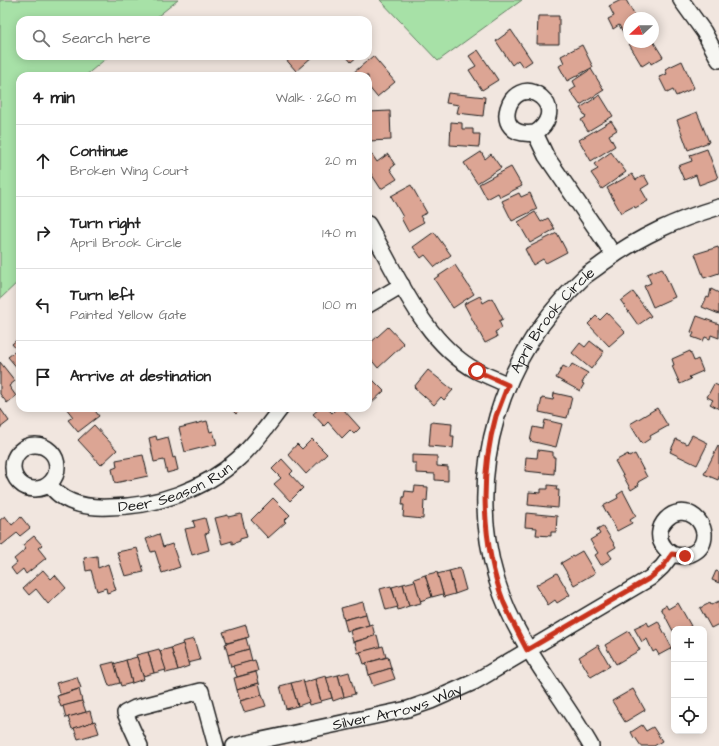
<!DOCTYPE html>
<html lang="en">
<head>
<meta charset="utf-8">
<style>
  body { margin:0; font-family:"Architects Daughter",sans-serif; background:#f6f6f6; color:#222 }
  .controls { position:absolute; right:12px; bottom:12px; display:grid; overflow:hidden; border-radius:8px; box-shadow:0 2px 10px #0003 }
  .controls button { width:36px; height:36px; display:grid; place-items:center; padding:0; border:0; border-bottom:1px solid #e0e0e0; background:#fff; color:#222; font:20px sans-serif }
  .compass { position:absolute; left:623px; top:12px; width:36px; height:36px; border-radius:50%; background:#fff; box-shadow:0 2px 10px #0003; rotate:248deg }
  .stop { position:absolute; width:12px; height:12px; margin:-9px; border:3px solid #c8321e; border-radius:50%; background:#fff }
  .stop.end { background:#c8321e; border-color:#fff; box-shadow:0 1px 4px #0008 }
  .list { margin:0; padding:0; list-style:none }
  h2 { display:flex; justify-content:space-between; align-items:center; height:52px; margin:0; padding:0 16px; font-size:17px }
  h2 small { font-size:13px; font-weight:400; color:#767676 }
  .list li { display:grid; grid-template-columns:26px 1fr auto; gap:12px; align-items:center; box-sizing:border-box; height:72px; padding:0 16px; border-top:1px solid #e0e0e0 }
  .list b { display:block; font-size:15px; white-space:nowrap }
  .list p { margin:0; font-size:13px; white-space:nowrap; color:#767676 }
  .list em { font-size:13px; font-style:normal; color:#767676 }
  .icon { flex:none; width:22px; height:22px; fill:none; stroke:currentColor; stroke-width:2; stroke-linecap:round; stroke-linejoin:round }
  .map { position:relative; flex:none; width:719px; height:746px; overflow:hidden }
  .search { position:absolute; background:#fff; box-shadow:0 2px 10px #0003; left:16px; top:16px; width:356px; height:44px; display:flex; align-items:center; gap:10px; box-sizing:border-box; padding:0 14px; border-radius:12px; color:#767676; font-size:15px }
  .panel { position:absolute; background:#fff; box-shadow:0 2px 10px #0003; left:16px; top:72px; width:356px; height:340px; border-radius:12px }
  .map>svg:first-child { display:block }
  .green { fill:#a7e1a7; stroke:#627e62 }
  .building { fill:#dca594; stroke:#1c1c1c }
  .lines { fill:none; stroke-linecap:round; stroke-linejoin:round }
  .minor-casing { stroke:#1c1c1c; stroke-width:18 }
  .minor { stroke:#f6f6f2; stroke-width:15 }
  .route { stroke:#c8321e; stroke-width:5 }
  .labels { text-anchor:middle; dominant-baseline:central; stroke-width:3.5; stroke-linejoin:round; paint-order:stroke }
  .street-label { font-size:15px; fill:#1c1c1c; stroke:#f6f6f2 }
</style>
</head>
<body>
<div class="map">
<svg width="719" height="746" viewBox="0 0 719 746">
  <rect width="100%" height="100%" fill="#f1e6df"/>
  <filter id="ink" filterUnits="userSpaceOnUse"><feTurbulence type="fractalNoise" baseFrequency=".025" numOctaves="2"/><feDisplacementMap in="SourceGraphic" scale="8" xChannelSelector="R" yChannelSelector="G"/><feConvolveMatrix kernelMatrix="1 2 1 2 8 2 1 2 1" color-interpolation-filters="sRGB"/></filter>
  <g filter="url(#ink)">
    <g class="green">
      <polygon points="0,0 178,0 153,20 20,20 20,56 109,56 85,76 20,76 20,280 0,299"/>
      <polygon points="380,0 522,0 438,61"/>
    </g>
    <g class="building">
      <polygon points="621,0 626,0 636,18 629,18 629,31 624,34 619,25 613,29 608,19 614,16 609,6"/>
      <polygon points="538,16 559,16 559,44 537,44"/>
      <polygon points="511,30 532,61 523,67 518,60 512,65 496,41"/>
      <polygon points="653,41 663,57 651,64 650,61 642,66 629,44 632,42"/>
      <polygon points="582,45 593,67 567,81 559,66 564,63 561,56"/>
      <polygon points="478,50 498,80 482,90 469,70 476,66 469,56"/>
      <polygon points="283,56 313,56 296,71"/>
      <polygon points="346,56 358,56 351,62"/>
      <polygon points="373,56 395,82 377,97 368,86 368,76 355,76 353,73"/>
      <polygon points="682,61 694,88 676,96 673,90 667,93 659,77 667,74 665,69"/>
      <polygon points="591,69 604,90 580,105 570,91 576,87 573,81"/>
      <polygon points="448,93 485,97 483,116 457,113 459,105 446,103"/>
      <polygon points="600,95 613,116 588,131 581,120 586,117 580,108"/>
      <polygon points="390,111 391,140 368,141 368,112"/>
      <polygon points="697,112 709,142 688,150 677,120"/>
      <polygon points="611,121 617,130 609,135 615,146 591,161 579,140"/>
      <polygon points="451,122 462,123 462,129 473,129 473,134 480,134 479,147 450,145"/>
      <polygon points="707,149 718,178 699,185 696,175 684,180 678,166 692,161 690,155"/>
      <polygon points="481,152 485,159 491,154 501,168 477,183 464,163"/>
      <polygon points="611,152 626,172 602,189 591,173 598,169 594,164"/>
      <polygon points="371,153 377,162 388,154 395,165 390,169 397,179 381,189 368,169 368,154"/>
      <polygon points="511,167 522,186 500,197 498,193 487,199 479,184"/>
      <polygon points="632,174 636,180 644,175 649,184 641,189 648,201 635,208 634,206 621,213 607,188"/>
      <polygon points="411,185 427,213 420,216 424,222 408,231 401,218 403,217 391,196"/>
      <polygon points="519,193 521,197 530,193 537,209 512,221 502,201"/>
      <polygon points="535,212 541,222 548,218 555,229 530,243 518,222"/>
      <polygon points="434,232 451,255 435,267 425,255 421,258 413,247"/>
      <polygon points="557,233 567,252 546,263 543,259 533,265 525,249"/>
      <polygon points="718,247 719,250 719,273 704,278 695,254"/>
      <polygon points="455,265 474,294 453,308 434,279"/>
      <polygon points="662,268 675,297 653,307 644,286 651,283 647,274"/>
      <polygon points="711,289 719,293 719,314 702,307 707,297 709,298"/>
      <polygon points="633,292 651,316 638,325 621,301"/>
      <polygon points="480,296 483,303 492,298 503,319 499,321 502,328 495,332 497,337 485,343 464,304"/>
      <polygon points="607,313 625,332 609,346 588,324 596,316 600,320"/>
      <polygon points="697,316 719,324 719,338 711,335 710,339 705,337 703,341 692,337 694,333 691,332"/>
      <polygon points="388,327 404,344 378,368 368,356 368,345"/>
      <polygon points="20,337 20,369 19,370 8,357 17,350 12,344"/>
      <polygon points="590,341 604,352 591,369 572,353 580,343 585,347"/>
      <polygon points="690,351 694,361 698,359 703,371 689,377 691,379 680,384 672,366 674,365 672,359"/>
      <polygon points="0,362 15,381 9,386 16,396 7,403 0,394"/>
      <polygon points="572,364 588,373 582,383 584,384 580,391 556,378 563,366 569,369"/>
      <polygon points="428,370 453,390 444,400 441,397 434,405 414,387"/>
      <polygon points="368,375 384,391 369,405 368,403"/>
      <polygon points="714,384 719,386 719,409 710,404 713,400 707,397"/>
      <polygon points="554,393 572,397 567,418 539,412 542,398 553,400"/>
      <polygon points="0,408 9,421 0,428"/>
      <polygon points="66,408 93,408 99,416 78,432 68,420 73,417"/>
      <polygon points="230,408 242,408 236,414"/>
      <polygon points="320,408 327,408 332,413 337,408 342,408 360,428 354,434 350,430 342,438 328,422 324,426 313,414"/>
      <polygon points="657,408 668,426 650,436 651,438 642,444 630,424"/>
      <polygon points="545,420 562,424 556,447 530,441 533,427 543,429"/>
      <polygon points="207,421 210,432 213,431 217,444 185,452 179,428"/>
      <polygon points="431,422 452,424 451,436 454,436 453,448 429,446"/>
      <polygon points="94,425 117,450 101,465 78,440"/>
      <polygon points="692,435 708,443 697,465 670,452 676,439 687,444"/>
      <polygon points="156,436 157,440 168,437 173,458 175,457 178,470 167,473 164,460 154,462 149,438"/>
      <polygon points="312,439 327,454 306,474 288,454 297,444 302,449"/>
      <polygon points="718,446 719,447 719,477 718,480 704,474"/>
      <polygon points="538,450 553,452 553,457 555,457 554,474 525,471 526,457 537,458"/>
      <polygon points="628,454 629,457 635,454 647,477 638,482 639,485 631,490 615,461"/>
      <polygon points="143,455 148,476 115,483 112,469 117,467 116,460"/>
      <polygon points="412,455 437,456 437,466 448,467 448,481 435,480 435,474 416,473 416,463 412,463"/>
      <polygon points="282,459 293,471 290,474 303,488 290,501 274,484 281,478 272,469"/>
      <polygon points="548,485 557,486 556,490 559,490 558,508 528,505 529,492 541,493 541,489 548,489"/>
      <polygon points="415,486 428,487 427,501 424,500 423,519 403,517 404,505 402,505 403,497 404,497 405,491 414,492"/>
      <polygon points="623,491 636,516 630,520 632,523 617,531 603,506 618,498 617,495"/>
      <polygon points="273,498 290,515 284,521 286,522 268,538 251,520"/>
      <polygon points="526,513 557,516 556,532 551,532 551,536 536,535 537,528 525,527"/>
      <polygon points="241,514 247,537 240,539 240,541 232,544 232,541 222,544 215,518 228,515 228,517"/>
      <polygon points="5,516 12,525 21,517 30,528 20,536 17,533 2,545 0,543 0,520"/>
      <polygon points="205,518 209,533 205,534 209,550 192,555 185,529 195,527 193,521"/>
      <polygon points="603,526 616,547 608,552 612,558 601,565 595,555 598,553 590,540 600,534 597,529"/>
      <polygon points="159,534 163,547 172,544 180,567 162,573 155,551 151,552 146,539"/>
      <polygon points="34,536 42,545 38,548 46,558 26,574 23,569 16,575 11,568 17,563 14,559 26,549 23,545"/>
      <polygon points="137,548 144,572 125,576 117,552"/>
      <polygon points="582,551 595,573 574,585 561,563"/>
      <polygon points="97,556 98,568 108,564 116,590 107,593 106,588 97,591 91,570 86,571 84,558"/>
      <polygon points="460,568 466,590 455,594 449,571"/>
      <polygon points="43,570 51,579 55,575 66,588 48,604 36,589 29,595 23,588"/>
      <polygon points="449,571 455,594 444,597 437,574"/>
      <polygon points="716,571 719,572 719,583 712,580"/>
      <polygon points="437,572 443,594 432,597 425,575"/>
      <polygon points="557,573 570,595 557,603 555,600 548,605 536,585"/>
      <polygon points="425,575 432,597 420,601 414,579"/>
      <polygon points="415,581 421,603 409,606 403,584"/>
      <polygon points="403,584 409,606 398,610 392,587"/>
      <polygon points="391,586 398,607 386,610 380,589"/>
      <polygon points="719,601 719,624 711,628 700,608 710,603 711,605"/>
      <polygon points="363,602 366,614 344,620 341,608"/>
      <polygon points="678,603 691,626 685,629 674,629 674,633 661,608 666,605 668,609"/>
      <polygon points="366,614 369,625 347,631 344,620"/>
      <polygon points="658,621 672,648 659,655 656,650 653,652 647,639 642,642 634,628 647,622 649,626"/>
      <polygon points="372,624 375,636 353,642 350,631"/>
      <polygon points="246,625 249,637 227,643 223,632"/>
      <polygon points="629,631 640,650 616,664 605,645"/>
      <polygon points="377,635 380,647 358,653 355,642"/>
      <polygon points="246,638 249,649 228,655 225,644"/>
      <polygon points="194,639 200,660 188,663 182,642"/>
      <polygon points="183,644 189,666 178,670 171,648"/>
      <polygon points="598,645 610,666 591,677 579,657"/>
      <polygon points="383,646 386,657 364,664 360,652"/>
      <polygon points="171,648 178,670 166,673 160,651"/>
      <polygon points="159,649 166,670 154,673 148,652"/>
      <polygon points="249,649 252,661 231,667 228,655"/>
      <polygon points="148,652 154,673 143,676 136,655"/>
      <polygon points="137,657 144,679 132,683 126,660"/>
      <polygon points="388,657 391,668 369,675 366,663"/>
      <polygon points="126,660 132,683 121,686 114,664"/>
      <polygon points="255,660 258,671 237,677 233,666"/>
      <polygon points="114,662 120,683 109,686 102,665"/>
      <polygon points="391,668 395,679 373,686 369,675"/>
      <polygon points="256,672 259,683 237,690 234,678"/>
      <polygon points="349,672 355,694 344,697 338,675"/>
      <polygon points="338,675 344,697 333,701 326,678"/>
      <polygon points="326,676 332,698 321,701 315,679"/>
      <polygon points="77,677 81,688 60,695 56,683"/>
      <polygon points="315,679 321,702 309,705 303,683"/>
      <polygon points="303,680 309,702 298,706 291,683"/>
      <polygon points="259,683 262,695 240,701 237,690"/>
      <polygon points="291,683 298,706 286,709 280,686"/>
      <polygon points="79,689 82,701 61,707 57,696"/>
      <polygon points="633,689 645,710 625,722 612,701"/>
      <polygon points="262,695 266,706 244,712 240,701"/>
      <polygon points="82,701 86,712 66,718 63,706"/>
      <polygon points="90,711 93,722 72,729 68,717"/>
      <polygon points="95,721 99,733 78,739 74,728"/>
      <polygon points="642,725 646,731 653,727 662,741 654,746 641,746 635,737 634,738 631,732"/>
    </g>
    <g class="lines">
      <g class="minor-casing">
        <g id="minor">
          <polyline points="681,0 704,32 719,60"/>
          <path d="M535,133C548,125 555,109 541,97C510,72 486,140 535,133L546,156L614,255"/>
          <path d="M368,224C397,274 424,343 477,371C487,376 498,380 508,385"/>
          <polyline points="368,305 402,285"/>
          <circle cx="35" cy="467" r="22"/>
          <path id="s1" d="M49,484C63,504 86,508 109,507C154,507 204,490 238,459C255,444 268,425 281,408"/>
          <polyline points="140,746 125,713 135,708 201,691 216,746"/>
          <path id="s2" d="M234,746L408,709L431,701L474,682L650,578L662,567L672,554C687,559 705,552 704,533C703,527 700,521 695,517C675,501 648,529 665,548C666,550 670,552 672,554"/>
          <path id="s3" d="M591,746C559,690 516,644 497,581C464,470 501,355 584,277C590,272 597,268 603,263C640,236 676,220 719,207"/>
        </g>
      </g>
      <use href="#minor" class="minor"/>
    </g>
  </g>
  <g class="lines" filter="url(#ink)">
    <path class="route" d="M477,371L508,385C504,395 500,406 496,416C479,476 482,545 504,603C511,619 519,635 527,650L650,578L662,568L672,554L685,556"/>
  </g>
  <g class="labels">
    <g class="street-label">
      <text stroke="none"><textPath href="#s3" startOffset="470">April Brook Circle</textPath></text>
      <text stroke="none"><textPath href="#s1" startOffset="137">Deer Season Run</textPath></text>
      <text stroke="none"><textPath href="#s2" startOffset="168">Silver Arrows Way</textPath></text>
    </g>
  </g>
</svg>
<div class="controls">
<button>+</button>
<button>−</button>
<button><svg class="icon" aria-label="locate" viewBox="0 0 24 24"><circle cx="12" cy="12" r="6"/><path d="M12 2v4M12 18v4M2 12h4M18 12h4"/></svg></button>
</div>
<svg class="compass" viewBox="-18 -18 36 36"><path d="M0-13l5 13h-10z" fill="#e53935"/><path d="M0 13l5-13h-10z" fill="#767676"/></svg>
<div class="stop" style="left:477px;top:371px"></div>
<div class="stop end" style="left:685px;top:556px"></div>
<div class="search"><svg class="icon" aria-label="search" viewBox="0 0 24 24"><circle cx="10" cy="10" r="6"/><path d="M15 15l6 6"/></svg>Search here</div>
<section class="panel">
<h2>4 min<small>Walk · 260 m</small></h2>
<ul class="list">
<li><svg class="icon" aria-label="ahead" viewBox="0 0 24 24"><path d="M12 20V5M6 11l6-6 6 6"/></svg><div><b>Continue</b><p>Broken Wing Court</p></div><em>20 m</em></li>
<li><svg class="icon" aria-label="right" viewBox="0 0 24 24"><path d="M7 20v-9h11M14 6l5 5-5 5"/></svg><div><b>Turn right</b><p>April Brook Circle</p></div><em>140 m</em></li>
<li><svg class="icon" aria-label="left" viewBox="0 0 24 24"><path d="M17 20v-9H6M10 6l-5 5 5 5"/></svg><div><b>Turn left</b><p>Painted Yellow Gate</p></div><em>100 m</em></li>
<li><svg class="icon" aria-label="arrive" viewBox="0 0 24 24"><path d="M6 21V4h12l-3 4 3 4H6"/></svg><div><b>Arrive at destination</b></div></li>
</ul>
</section>
</div>
</body>
</html>
